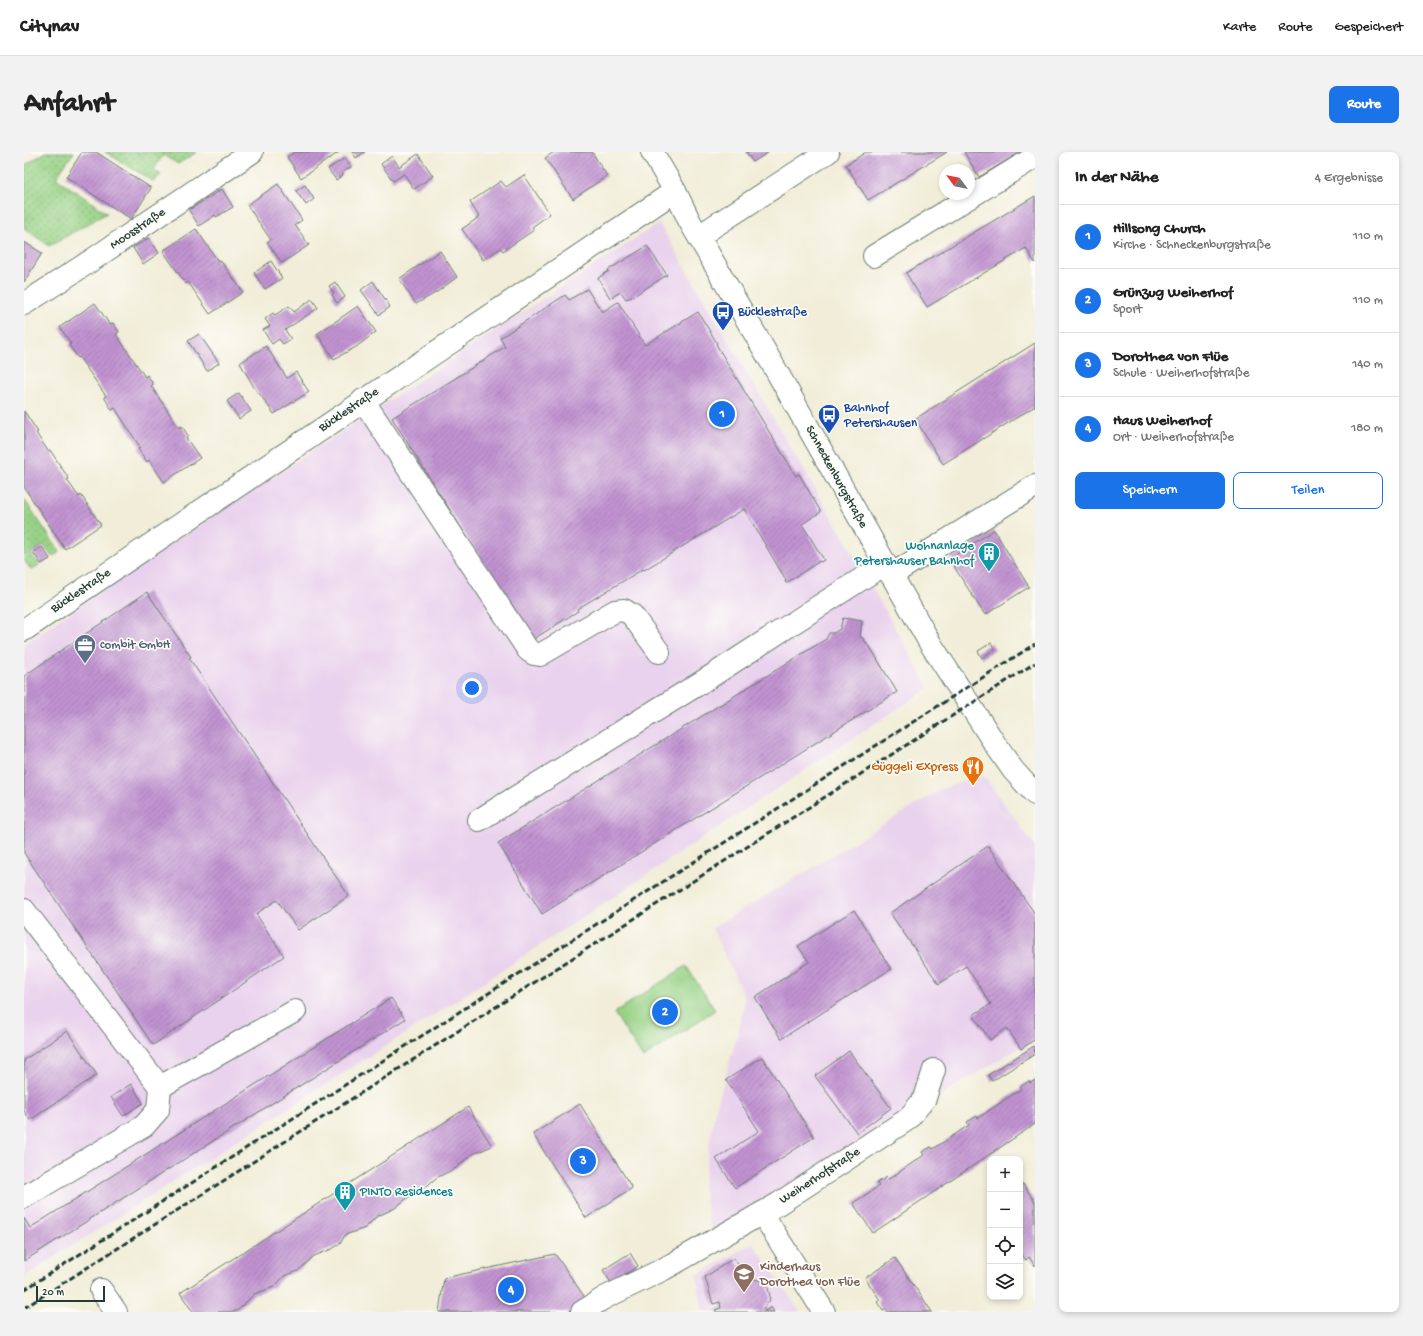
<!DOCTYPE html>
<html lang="de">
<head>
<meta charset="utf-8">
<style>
  body { margin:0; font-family:"Gochi Hand",sans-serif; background:#f2f2f2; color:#222 }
  .controls { position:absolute; right:12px; bottom:12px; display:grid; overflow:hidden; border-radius:8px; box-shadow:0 2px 6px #0003 }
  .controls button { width:36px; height:36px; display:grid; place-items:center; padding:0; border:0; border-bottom:1px solid #e0e0e0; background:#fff; color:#222; font:20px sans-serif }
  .compass { position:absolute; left:915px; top:12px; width:36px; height:36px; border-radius:50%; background:#fff; box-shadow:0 2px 6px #0003; rotate:302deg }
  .scale { position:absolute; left:12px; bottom:10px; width:69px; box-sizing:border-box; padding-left:4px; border:2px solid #1f3d34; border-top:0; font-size:11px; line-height:14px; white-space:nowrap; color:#1f3d34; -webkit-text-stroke:3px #fdfcf7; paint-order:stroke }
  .you { position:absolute; left:448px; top:536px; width:14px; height:14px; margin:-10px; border:3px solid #fff; border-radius:50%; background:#1a73e8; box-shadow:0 0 0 6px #1a73e833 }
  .badge { display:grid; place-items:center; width:26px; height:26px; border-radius:50%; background:#1a73e8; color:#fff; font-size:13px; font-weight:700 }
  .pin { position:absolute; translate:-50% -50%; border:2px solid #fff; box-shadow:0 1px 4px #0006 }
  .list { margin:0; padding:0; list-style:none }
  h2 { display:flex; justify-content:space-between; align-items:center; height:52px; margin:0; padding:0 16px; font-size:17px }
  h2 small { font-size:13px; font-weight:400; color:#767676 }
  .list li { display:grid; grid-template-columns:26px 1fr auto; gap:12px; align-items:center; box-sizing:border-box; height:64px; padding:0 16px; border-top:1px solid #e0e0e0 }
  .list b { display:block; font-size:15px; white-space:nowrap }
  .list p { margin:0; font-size:13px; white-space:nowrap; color:#767676 }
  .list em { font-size:13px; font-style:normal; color:#767676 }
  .actions { display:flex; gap:8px; padding:12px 16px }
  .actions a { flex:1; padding:9px 0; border:1px solid #1a73e8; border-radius:8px; text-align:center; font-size:14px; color:#1a73e8 }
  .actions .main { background:#1a73e8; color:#fff }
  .icon { flex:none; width:22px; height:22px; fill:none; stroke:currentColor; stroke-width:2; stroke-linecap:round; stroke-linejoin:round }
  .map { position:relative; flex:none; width:1011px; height:1160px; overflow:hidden; border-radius:8px }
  header { display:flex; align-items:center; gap:24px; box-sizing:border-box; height:56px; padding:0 20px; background:#fff; border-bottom:1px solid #e0e0e0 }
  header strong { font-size:19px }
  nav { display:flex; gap:22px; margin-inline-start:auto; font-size:14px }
  .intro { display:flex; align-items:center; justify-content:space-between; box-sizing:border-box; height:96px; padding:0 24px }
  h1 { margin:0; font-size:28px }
  .button { padding:10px 18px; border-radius:8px; background:#1a73e8; color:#fff; font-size:14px; font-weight:700 }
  main { display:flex; gap:24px; padding:0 24px }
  aside { flex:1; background:#fff; border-radius:8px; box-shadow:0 2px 6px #0003 }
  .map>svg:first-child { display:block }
  .built { fill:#e9d2ed }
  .grass { fill:url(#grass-dots); stroke:#5c885d }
  .park { fill:#98d286; stroke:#5c885d }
  .building { fill:url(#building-hatch) }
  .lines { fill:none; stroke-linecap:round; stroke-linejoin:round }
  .minor-casing { stroke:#687b6d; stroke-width:24 }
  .minor { stroke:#fff; stroke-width:22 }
  .rail { stroke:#1f3d34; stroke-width:3; stroke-dasharray:6 3; stroke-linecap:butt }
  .labels { text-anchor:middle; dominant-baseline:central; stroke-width:3.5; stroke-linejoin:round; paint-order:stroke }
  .street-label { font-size:13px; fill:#1f3d34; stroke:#fdfcf7 }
  .transit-label { font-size:13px; fill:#164399; stroke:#fdfcf7; text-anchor:start }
  .culture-label { font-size:13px; fill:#0d838f; stroke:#fdfcf7; text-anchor:end }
  .service-label { font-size:13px; fill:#4e5e75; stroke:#fdfcf7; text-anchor:start }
  .food-label { font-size:13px; fill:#c56008; stroke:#fdfcf7; text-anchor:end }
  .education-label { font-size:13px; fill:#785e54; stroke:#fdfcf7; text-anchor:start }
</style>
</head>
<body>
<header>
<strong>Citynav</strong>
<nav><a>Karte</a><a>Route</a><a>Gespeichert</a></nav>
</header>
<div class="intro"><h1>Anfahrt</h1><a class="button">Route</a></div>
<main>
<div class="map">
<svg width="1011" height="1160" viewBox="0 0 1011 1160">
  <defs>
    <pattern id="grass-dots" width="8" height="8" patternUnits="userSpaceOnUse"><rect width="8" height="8" fill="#98d286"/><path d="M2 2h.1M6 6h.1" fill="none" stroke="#7bac6e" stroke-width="1.8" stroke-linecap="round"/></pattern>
    <pattern id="building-hatch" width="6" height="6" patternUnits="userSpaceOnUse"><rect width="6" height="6" fill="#c193d1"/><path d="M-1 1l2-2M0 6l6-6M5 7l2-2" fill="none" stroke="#9c79aa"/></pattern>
  </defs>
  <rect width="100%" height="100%" fill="#fdfcf7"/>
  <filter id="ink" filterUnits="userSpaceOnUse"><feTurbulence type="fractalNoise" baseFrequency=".025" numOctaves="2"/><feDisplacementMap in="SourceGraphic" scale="8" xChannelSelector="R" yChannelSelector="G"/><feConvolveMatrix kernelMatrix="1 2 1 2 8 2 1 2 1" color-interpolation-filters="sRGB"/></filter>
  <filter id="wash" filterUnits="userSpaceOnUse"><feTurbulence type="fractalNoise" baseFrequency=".012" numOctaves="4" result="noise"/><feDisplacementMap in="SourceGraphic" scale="16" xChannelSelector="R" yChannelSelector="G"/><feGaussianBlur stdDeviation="0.9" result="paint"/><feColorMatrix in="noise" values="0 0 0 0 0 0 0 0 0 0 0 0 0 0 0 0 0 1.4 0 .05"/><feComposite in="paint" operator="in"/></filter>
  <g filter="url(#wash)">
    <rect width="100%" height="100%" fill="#f1edd8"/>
    <g class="built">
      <polygon points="635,71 832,407 905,536 415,860 0,1125 0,492 119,410"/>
      <polygon points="959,623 1011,694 1011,886 687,1082 679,1033 690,964 715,877 721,846 688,776 918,637"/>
      <polygon points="729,1091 776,1160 679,1160 673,1123"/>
    </g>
    <g class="grass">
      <polygon points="22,0 50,0 32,26 83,61 25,94 0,76 0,14"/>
      <polygon points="81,0 173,0 154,12 139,3 130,18 137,23 129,29"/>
      <polygon points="0,347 36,400 28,405 19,393 7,401 15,413 7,418 0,408"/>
    </g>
    <polygon class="park" points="662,814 691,858 619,906 590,861"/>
    <g id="blocks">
      <g class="building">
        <polygon points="58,0 72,0 127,36 107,67 42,25"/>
        <polygon points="271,0 315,0 277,26 263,5"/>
        <polygon points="328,0 341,0 332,6"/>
        <polygon points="530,0 568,0 583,24 549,47 521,6"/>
        <polygon points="722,0 745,0 729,10"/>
        <polygon points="842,0 923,0 844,48 822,13"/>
        <polygon points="940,0 997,0 955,25"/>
        <polygon points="394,2 409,24 390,37 380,22 369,29 357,12 368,4 375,15"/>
        <polygon points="321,6 327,15 318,21 319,23 312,28 304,17"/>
        <polygon points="500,23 526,62 508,75 510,78 479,99 477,96 459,108 438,77 455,65 446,50 477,29 482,35"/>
        <polygon points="254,32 278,68 271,73 285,93 258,111 243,90 247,88 223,53"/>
        <polygon points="281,33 290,47 282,53 272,39"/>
        <polygon points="198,37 209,55 192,65 191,63 175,74 165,58"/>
        <polygon points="1011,44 1011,111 1002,96 903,155 882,121"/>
        <polygon points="172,77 194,109 196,108 219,140 186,162 164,130 162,132 139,99"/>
        <polygon points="125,86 135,101 119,112 109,96"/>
        <polygon points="0,90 18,101 0,130"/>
        <polygon points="623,94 643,123 608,145 602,147 597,140 586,146 574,126 585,119 584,118"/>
        <polygon points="416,99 433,125 413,140 392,152 375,127"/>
        <polygon points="247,109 258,126 241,137 230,121"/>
        <polygon points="349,129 366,155 355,163 337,138"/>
        <polygon points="311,130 321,145 313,151 308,143 310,141 305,134"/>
        <polygon points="563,137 578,160 594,150 621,193 674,160 693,191 692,192 696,199 772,324 775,322 797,360 778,372 800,408 797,410 796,409 762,431 761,429 762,428 720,357 620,418 619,417 553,457 554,459 508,488 368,266 481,195 476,186 541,143 545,148"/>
        <polygon points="288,147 294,156 261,178 267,187 259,192 255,187 248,192 239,178 246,174 241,167 249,161 251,163 265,154 270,160"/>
        <polygon points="71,151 86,173 89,171 95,180 92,182 121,225 123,223 129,232 127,234 155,276 158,274 164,284 162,286 176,306 140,330 125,308 123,310 114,297 116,295 91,256 88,258 80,245 82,244 55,205 54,206 45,193 47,192 36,175"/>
        <polygon points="334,154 352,180 332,195 310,207 293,182"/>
        <polygon points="175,182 195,211 183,219 164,189"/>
        <polygon points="1011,191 1011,254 919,312 891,267"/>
        <polygon points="242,194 263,226 272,220 285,240 250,262 235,241 234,242 216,211"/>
        <polygon points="215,241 227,259 215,267 203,249"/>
        <polygon points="0,259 14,280 12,281 24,299 26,298 45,327 43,328 55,345 57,343 77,373 41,397 0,335"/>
        <polygon points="970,378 1005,435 961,463 925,407"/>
        <polygon points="18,395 26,407 17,412 9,400"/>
        <polygon points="123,440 167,505 165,506 325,744 274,778 253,748 232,762 260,804 129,893 0,701 0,524"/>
        <polygon points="819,466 838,469 836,485 838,485 845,495 846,495 873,540 518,762 474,691 802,487 805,481 810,481 816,477"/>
        <polygon points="967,491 971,497 958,506 954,499"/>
        <polygon points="964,694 1011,762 1011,890 1010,888 997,897 983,876 966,888 949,863 967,852 942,814 915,832 866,761"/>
        <polygon points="830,758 867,817 757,887 731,845 785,810 774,794"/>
        <polygon points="367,846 381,867 0,1109 0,1066 6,1076"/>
        <polygon points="43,879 73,923 6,968 0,959 0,908"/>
        <polygon points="1010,894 1011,902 968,929 964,923"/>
        <polygon points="825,899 867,956 833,981 791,924"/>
        <polygon points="738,905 790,985 711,1036 692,1007 735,979 702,928"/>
        <polygon points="1011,928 1011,972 849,1081 829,1051 855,1034 853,1031 863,1025 865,1027 900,1003 898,1000 907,995 909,997 945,973 943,970 953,964 954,966 997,937 996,935 1005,929 1006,931"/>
        <polygon points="107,932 119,951 99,964 87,945"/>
        <polygon points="556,952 608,1036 562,1066 509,982"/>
        <polygon points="444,955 468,994 447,1003 432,1016 412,1026 396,1040 383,1046 371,1056 352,1065 341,1076 321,1083 316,1092 308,1097 290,1104 274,1119 260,1124 250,1135 230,1142 214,1158 209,1160 169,1160 156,1141"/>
        <polygon points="999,1032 1011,1050 1011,1114 1005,1105 1002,1108 996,1100 996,1034"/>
        <polygon points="606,1101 614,1114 587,1131 579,1118"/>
        <polygon points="531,1102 564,1150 546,1160 415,1160 420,1126"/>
        <polygon points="710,1106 721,1124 714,1128 717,1132 721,1130 730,1127 739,1129 742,1133 744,1136 746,1144 745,1150 739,1156 741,1159 747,1155 750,1160 692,1160 691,1158 697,1156 696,1150 689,1152 681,1125"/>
        <polygon points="871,1106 902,1151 908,1160 864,1160 862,1157 859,1159 853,1150 856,1148 841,1126"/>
      </g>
    </g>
  </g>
  <g filter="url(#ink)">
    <use href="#blocks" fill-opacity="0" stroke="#687b6d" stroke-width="1"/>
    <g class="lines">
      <g class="minor-casing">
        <g id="minor">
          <polyline points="628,0 651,39 665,68 680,94 749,213 906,491 971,592 989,618 1011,642"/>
          <polyline points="675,84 804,0"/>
          <polyline points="850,104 1011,5"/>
          <polyline points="0,152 65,110 228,0"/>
          <polyline points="339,248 504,498 510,502 516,503 591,459 600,458 608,463 635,500"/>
          <polyline points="867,423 1011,334"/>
          <polyline points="0,478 651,39"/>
          <polyline points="455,668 689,523 803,449 861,412"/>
          <polyline points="0,758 136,935 271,859"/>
          <polyline points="0,1045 120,974 134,958 136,935"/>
          <polyline points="738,1061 800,1160"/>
          <polyline points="77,1138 92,1160"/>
          <polyline points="558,1160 580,1146 640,1117 754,1052 884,967 901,946 910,918"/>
        </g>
      </g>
      <use href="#minor" class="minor"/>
      <g class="rail">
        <polyline points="0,1138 1011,492"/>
        <polyline points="0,1156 1011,511"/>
      </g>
    </g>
  </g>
  <defs>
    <g id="bus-pin" transform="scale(1.15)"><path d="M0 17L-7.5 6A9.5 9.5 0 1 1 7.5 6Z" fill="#1a4fb4" stroke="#fdfcf7"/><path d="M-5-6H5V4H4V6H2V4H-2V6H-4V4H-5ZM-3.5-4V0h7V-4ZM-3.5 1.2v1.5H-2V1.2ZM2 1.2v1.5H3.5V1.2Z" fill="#fff"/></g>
    <g id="building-pin" transform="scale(1.15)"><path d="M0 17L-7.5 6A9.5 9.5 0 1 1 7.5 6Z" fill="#0f9aa8" stroke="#fdfcf7"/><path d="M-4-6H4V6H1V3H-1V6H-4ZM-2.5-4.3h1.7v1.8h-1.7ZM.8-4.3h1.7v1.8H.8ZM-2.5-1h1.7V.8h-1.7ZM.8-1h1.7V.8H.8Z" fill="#fff"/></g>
    <g id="office-pin" transform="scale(1.15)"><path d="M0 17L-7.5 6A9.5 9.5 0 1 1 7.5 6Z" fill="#5c6f8a" stroke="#fdfcf7"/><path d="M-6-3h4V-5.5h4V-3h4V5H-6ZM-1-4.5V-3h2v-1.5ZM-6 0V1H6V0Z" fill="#fff"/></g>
    <g id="restaurant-pin" transform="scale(1.15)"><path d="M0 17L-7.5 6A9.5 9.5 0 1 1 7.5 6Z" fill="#e8710a" stroke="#fdfcf7"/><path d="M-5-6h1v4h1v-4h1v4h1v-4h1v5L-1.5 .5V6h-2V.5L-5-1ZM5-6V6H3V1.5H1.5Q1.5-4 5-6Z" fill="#fff"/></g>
    <g id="school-pin" transform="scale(1.15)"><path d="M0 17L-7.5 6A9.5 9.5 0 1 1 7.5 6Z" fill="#8d6e63" stroke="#fdfcf7"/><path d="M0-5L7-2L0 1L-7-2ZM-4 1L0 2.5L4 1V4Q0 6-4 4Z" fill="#fff"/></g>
  </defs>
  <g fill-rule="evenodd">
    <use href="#bus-pin" x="699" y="160"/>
    <use href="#bus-pin" x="805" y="263"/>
    <use href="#building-pin" x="965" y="401"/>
    <use href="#office-pin" x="61" y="493"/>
    <use href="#restaurant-pin" x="949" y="615"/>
    <use href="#building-pin" x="321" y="1040"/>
    <use href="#school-pin" x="720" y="1122"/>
  </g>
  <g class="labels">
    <g class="street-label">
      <text transform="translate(114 77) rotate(-34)">Moosstraße</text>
      <text transform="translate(325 258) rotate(-34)">Bücklestraße</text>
      <text transform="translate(812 325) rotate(61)">Schneckenburgstraße</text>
      <text transform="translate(57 439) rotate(-34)">Bücklestraße</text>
      <text transform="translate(796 1024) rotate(-33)">Weiherhofstraße</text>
    </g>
    <g class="transit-label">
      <text x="714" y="160">Bücklestraße</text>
      <text x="820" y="256">Bahnhof<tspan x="820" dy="15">Petershausen</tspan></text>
    </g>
    <g class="culture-label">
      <text x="950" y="394">Wohnanlage<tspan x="950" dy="15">Petershauser Bahnhof</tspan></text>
      <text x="336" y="1040" text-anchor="start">PINTO Residences</text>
    </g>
    <g class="service-label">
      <text x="76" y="493">combit GmbH</text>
    </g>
    <g class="food-label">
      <text x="934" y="615">Güggeli Express</text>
    </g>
    <g class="education-label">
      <text x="736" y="1115">Kinderhaus<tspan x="736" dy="15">Dorothea von Flüe</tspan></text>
    </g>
  </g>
</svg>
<div class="controls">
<button>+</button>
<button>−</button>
<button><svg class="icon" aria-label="locate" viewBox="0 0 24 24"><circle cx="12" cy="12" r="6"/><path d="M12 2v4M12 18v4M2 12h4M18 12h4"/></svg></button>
<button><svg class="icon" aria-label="layers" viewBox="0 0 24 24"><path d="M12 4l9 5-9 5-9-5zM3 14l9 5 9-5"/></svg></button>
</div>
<svg class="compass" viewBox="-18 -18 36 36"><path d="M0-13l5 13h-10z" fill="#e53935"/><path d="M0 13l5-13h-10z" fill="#767676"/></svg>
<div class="scale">20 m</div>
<div class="you"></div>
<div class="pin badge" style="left:698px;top:262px">1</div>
<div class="pin badge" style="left:641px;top:860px">2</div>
<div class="pin badge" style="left:559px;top:1009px">3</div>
<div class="pin badge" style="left:487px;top:1138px">4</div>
</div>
<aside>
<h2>In der Nähe<small>4 Ergebnisse</small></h2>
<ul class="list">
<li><span class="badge">1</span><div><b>Hillsong Church</b><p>Kirche · Schneckenburgstraße</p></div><em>110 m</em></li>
<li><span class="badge">2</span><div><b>Grünzug Weiherhof</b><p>Sport</p></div><em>110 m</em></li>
<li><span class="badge">3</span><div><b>Dorothea von Flüe</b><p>Schule · Weiherhofstraße</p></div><em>140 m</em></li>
<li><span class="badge">4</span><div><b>Haus Weiherhof</b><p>Ort · Weiherhofstraße</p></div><em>180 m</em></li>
</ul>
<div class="actions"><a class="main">Speichern</a><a>Teilen</a></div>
</aside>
</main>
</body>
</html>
